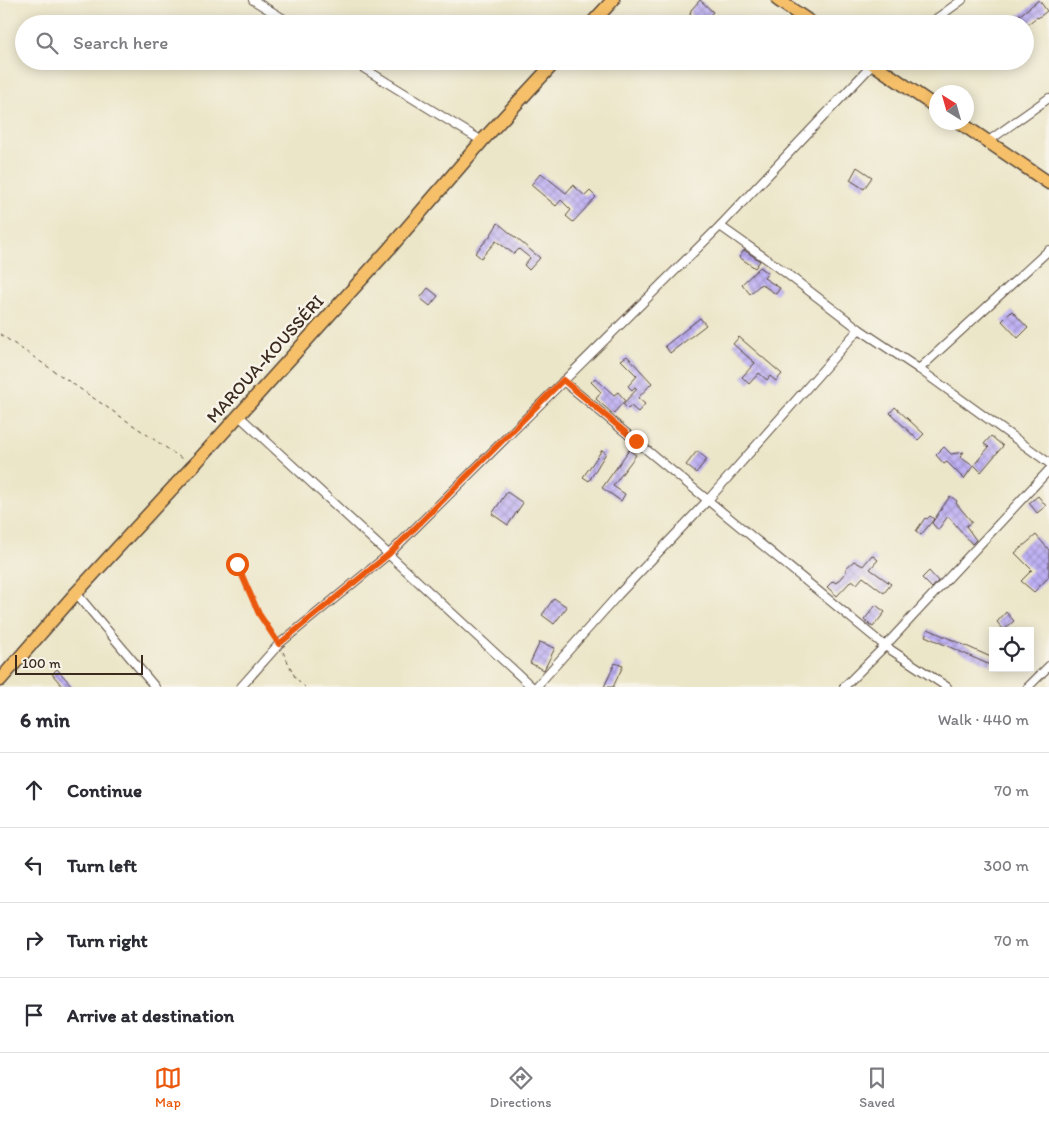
<!DOCTYPE html>
<html lang="en">
<head>
<meta charset="utf-8">
<style>
  body { margin:0; font-family:Itim,sans-serif; background:#f2f2f3; color:#2b2b33 }
  .controls { position:absolute; right:15px; bottom:15px; display:grid; overflow:hidden; border-radius:0px; box-shadow:0 2px 12px #0003 }
  .controls button { width:45px; height:45px; display:grid; place-items:center; padding:0; border:0; border-bottom:1px solid #e1e1e2; background:#fff; color:#2b2b33; font:25px sans-serif }
  .compass { position:absolute; left:929px; top:85px; width:45px; height:45px; border-radius:50%; background:#fff; box-shadow:0 2px 12px #0003; rotate:323deg }
  .scale { position:absolute; left:15px; bottom:12px; width:128px; box-sizing:border-box; padding-left:5px; border:2px solid #3b2a1e; border-top:0; font-size:14px; line-height:18px; white-space:nowrap; color:#3b2a1e; -webkit-text-stroke:4px #f7f3e8; paint-order:stroke }
  .stop { position:absolute; width:15px; height:15px; margin:-11px; border:4px solid #ea580c; border-radius:50%; background:#fff }
  .stop.end { background:#ea580c; border-color:#fff; box-shadow:0 1px 5px #0008 }
  .list { margin:0; padding:0; list-style:none }
  h2 { display:flex; justify-content:space-between; align-items:center; height:65px; margin:0; padding:0 20px; font-size:21px }
  h2 small { font-size:16px; font-weight:400; color:#7c7c81 }
  .list li { display:grid; grid-template-columns:32px 1fr auto; gap:15px; align-items:center; box-sizing:border-box; height:75px; padding:0 20px; border-top:1px solid #e1e1e2 }
  .list b { display:block; font-size:19px; white-space:nowrap }
  .list em { font-size:16px; font-style:normal; color:#7c7c81 }
  .icon { flex:none; width:28px; height:28px; fill:none; stroke:currentColor; stroke-width:2; stroke-linecap:round; stroke-linejoin:round }
  .map { position:relative; flex:none; width:1049px; height:687px; overflow:hidden }
  .search { position:absolute; background:#fff; box-shadow:0 2px 12px #0003; left:15px; right:15px; top:15px; height:55px; display:flex; align-items:center; gap:12px; box-sizing:border-box; padding:0 18px; border-radius:28px; color:#7c7c81; font-size:19px }
  .sheet { height:365px; background:#fff }
  nav { display:flex; justify-content:space-around; align-items:center; box-sizing:border-box; height:70px; border-top:1px solid #e1e1e2; background:#fff; font-size:14px; color:#7c7c81 }
  nav a { display:grid; justify-items:center; gap:2px }
  nav .on { color:#ea580c }
  .map>svg:first-child { display:block }
  .building { fill:url(#building-cross-hatch) }
  .lines { fill:none; stroke-linecap:round; stroke-linejoin:round }
  .minor-casing { stroke:#564638; stroke-width:10 }
  .primary-casing { stroke:#564638; stroke-width:15 }
  .trunk-casing { stroke:#564638; stroke-width:15 }
  .path { stroke:#564638; stroke-width:1; stroke-dasharray:4 4; stroke-linecap:butt }
  .minor { stroke:#fff; stroke-width:8 }
  .primary { stroke:#f6c06b; stroke-width:12 }
  .trunk { stroke:#f6c06b; stroke-width:12 }
  .route { stroke:#ea580c; stroke-width:6 }
  .labels { text-anchor:middle; dominant-baseline:central; stroke-width:5; stroke-linejoin:round; paint-order:stroke }
  .street-label { font-size:18px; fill:#3b2a1e; stroke:#f7f3e8 }
</style>
</head>
<body>
<div class="map">
<svg width="1049" height="687" viewBox="0 0 1049 687">
  <defs>
    <pattern id="building-cross-hatch" width="8" height="8" patternUnits="userSpaceOnUse" patternTransform="scale(1.25)"><rect width="8" height="8" fill="#beb0f5"/><path d="M0 0l8 8M0 8l8-8" fill="none" stroke="#9c8fc6"/></pattern>
  </defs>
  <rect width="100%" height="100%" fill="#f7f3e8"/>
  <filter id="ink" filterUnits="userSpaceOnUse"><feTurbulence type="fractalNoise" baseFrequency=".02" numOctaves="2"/><feDisplacementMap in="SourceGraphic" scale="10" xChannelSelector="R" yChannelSelector="G"/><feConvolveMatrix kernelMatrix="1 2 1 2 8 2 1 2 1" color-interpolation-filters="sRGB"/></filter>
  <filter id="wash" filterUnits="userSpaceOnUse"><feTurbulence type="fractalNoise" baseFrequency=".0096" numOctaves="4" result="noise"/><feDisplacementMap in="SourceGraphic" scale="20" xChannelSelector="R" yChannelSelector="G"/><feGaussianBlur stdDeviation="1.12" result="paint"/><feColorMatrix in="noise" values="0 0 0 0 0 0 0 0 0 0 0 0 0 0 0 0 0 1.4 0 .05"/><feComposite in="paint" operator="in"/></filter>
  <g filter="url(#wash)">
    <rect width="100%" height="100%" fill="#ece6c9"/>
    <g id="blocks">
      <g class="building">
        <polygon points="700,0 713,12 702,24 697,24 690,15 691,10"/>
        <polygon points="1039,0 1047,11 1038,18 1037,17 1028,24 1006,24 1020,14 1020,15"/>
        <polygon points="857,167 872,177 864,189 850,180"/>
        <polygon points="541,173 566,193 573,185 585,196 590,191 596,197 573,222 566,216 571,210 561,200 556,206 531,185"/>
        <polygon points="498,223 540,258 529,270 524,265 530,258 519,249 514,254 496,241 481,258 475,253 490,236"/>
        <polygon points="744,250 760,261 755,268 739,257"/>
        <polygon points="760,267 768,273 764,278 780,288 776,294 761,284 750,294 742,284"/>
        <polygon points="428,288 438,296 430,306 420,298"/>
        <polygon points="1012,311 1028,328 1018,338 1002,321"/>
        <polygon points="700,318 706,325 670,353 665,346"/>
        <polygon points="739,337 782,374 776,381 770,376 767,380 759,373 749,384 742,377 755,363 733,344"/>
        <polygon points="627,356 652,383 638,398 645,404 638,412 631,406 628,409 623,404 637,389 635,387 632,390 628,386 637,376 621,360"/>
        <polygon points="595,378 614,395 618,392 625,400 613,414 596,399 601,392 591,382"/>
        <polygon points="895,407 924,434 918,440 890,413"/>
        <polygon points="991,436 1003,446 981,472 974,465 989,447 984,444"/>
        <polygon points="944,447 951,454 964,452 960,457 973,466 964,479 947,462 944,464 936,455"/>
        <polygon points="602,450 606,453 589,481 583,477"/>
        <polygon points="629,450 636,455 613,486 625,494 621,501 602,488"/>
        <polygon points="697,451 707,459 696,473 686,465"/>
        <polygon points="507,492 523,503 508,525 492,514"/>
        <polygon points="950,496 957,501 956,503 972,522 966,526 976,540 972,544 948,516 938,530 932,523"/>
        <polygon points="1038,496 1046,506 1037,513 1029,503"/>
        <polygon points="930,516 934,519 921,535 916,531 925,518 927,519"/>
        <polygon points="1036,535 1049,550 1049,577 1034,592 1021,581 1032,570 1015,553"/>
        <polygon points="872,555 878,560 870,569 891,584 884,593 863,577 857,584 852,580 837,596 827,587 833,581 836,583 846,572 846,568 854,561 863,566"/>
        <polygon points="929,571 938,581 932,588 922,578"/>
        <polygon points="554,598 567,607 554,624 542,615"/>
        <polygon points="876,605 885,612 873,627 864,620"/>
        <polygon points="1006,612 1014,621 1004,630 997,622"/>
        <polygon points="928,629 993,658 990,665 925,636"/>
        <polygon points="540,642 555,648 544,670 530,663"/>
        <polygon points="615,663 623,666 613,687 604,687"/>
        <polygon points="57,669 73,687 63,687 52,674"/>
      </g>
    </g>
  </g>
  <g filter="url(#ink)">
    <use href="#blocks" fill-opacity="0" stroke="#564638" stroke-width="1"/>
    <g class="lines">
      <g class="minor-casing">
        <g id="minor">
          <polyline points="253,0 292,24"/>
          <polyline points="929,24 962,0"/>
          <polyline points="352,61 482,141"/>
          <polyline points="987,142 1049,98"/>
          <polyline points="720,226 778,267 859,329 919,369 1049,463"/>
          <polyline points="919,369 1049,250"/>
          <polyline points="563,381 885,646 947,687"/>
          <polyline points="238,415 532,687"/>
          <polyline points="76,593 155,687"/>
          <polyline points="241,687 279,644 389,554 720,226 874,63"/>
          <polyline points="536,687 618,595 708,500 859,329"/>
          <polyline points="844,687 885,646 1049,470"/>
          <polyline points="1028,687 1049,666"/>
        </g>
      </g>
      <g class="primary-casing">
        <g id="primary">
          <polyline points="778,0 813,24"/>
          <polyline points="869,61 936,107"/>
          <polyline points="959,122 1049,183"/>
        </g>
      </g>
      <g class="trunk-casing">
        <g id="trunk">
          <polyline points="591,24 613,0"/>
          <polyline points="0,680 76,593 193,466 389,249 482,141 556,61"/>
        </g>
      </g>
      <g class="path">
        <polyline points="0,334 184,460"/>
        <polyline points="237,564 259,614 274,638"/>
        <polyline points="283,652 295,677 305,687"/>
      </g>
      <use href="#minor" class="minor"/>
      <use href="#primary" class="primary"/>
      <use href="#trunk" class="trunk"/>
    </g>
  </g>
  <g class="lines" filter="url(#ink)">
    <polyline class="route" points="237,564 259,614 279,644 389,554 563,380 636,441"/>
  </g>
  <g class="labels">
    <g class="street-label">
      <text transform="translate(265 359) rotate(-48)">MAROUA-KOUSSÉRI</text>
    </g>
  </g>
</svg>
<div class="controls">
<button><svg class="icon" aria-label="locate" viewBox="0 0 24 24"><circle cx="12" cy="12" r="6"/><path d="M12 2v4M12 18v4M2 12h4M18 12h4"/></svg></button>
</div>
<svg class="compass" viewBox="-18 -18 36 36"><path d="M0-13l5 13h-10z" fill="#e53935"/><path d="M0 13l5-13h-10z" fill="#7c7c81"/></svg>
<div class="scale">100 m</div>
<div class="stop" style="left:237px;top:564px"></div>
<div class="stop end" style="left:636px;top:441px"></div>
<div class="search"><svg class="icon" aria-label="search" viewBox="0 0 24 24"><circle cx="10" cy="10" r="6"/><path d="M15 15l6 6"/></svg>Search here</div>
</div>
<section class="sheet">
<h2>6 min<small>Walk · 440 m</small></h2>
<ul class="list">
<li><svg class="icon" aria-label="ahead" viewBox="0 0 24 24"><path d="M12 20V5M6 11l6-6 6 6"/></svg><div><b>Continue</b></div><em>70 m</em></li>
<li><svg class="icon" aria-label="left" viewBox="0 0 24 24"><path d="M17 20v-9H6M10 6l-5 5 5 5"/></svg><div><b>Turn left</b></div><em>300 m</em></li>
<li><svg class="icon" aria-label="right" viewBox="0 0 24 24"><path d="M7 20v-9h11M14 6l5 5-5 5"/></svg><div><b>Turn right</b></div><em>70 m</em></li>
<li><svg class="icon" aria-label="arrive" viewBox="0 0 24 24"><path d="M6 21V4h12l-3 4 3 4H6"/></svg><div><b>Arrive at destination</b></div></li>
</ul>
</section>
<nav>
<a class="on"><svg class="icon" aria-label="map" viewBox="0 0 24 24"><path d="M3 6l6-2 6 2 6-2v14l-6 2-6-2-6 2zM9 4v14M15 6v14"/></svg>Map</a>
<a><svg class="icon" aria-label="directions" viewBox="0 0 24 24"><path d="M12 3l9 9-9 9-9-9zM9 14v-3h6M13 9l2 2-2 2"/></svg>Directions</a>
<a><svg class="icon" aria-label="saved" viewBox="0 0 24 24"><path d="M7 4h10v16l-5-4-5 4z"/></svg>Saved</a>
</nav>
</body>
</html>
